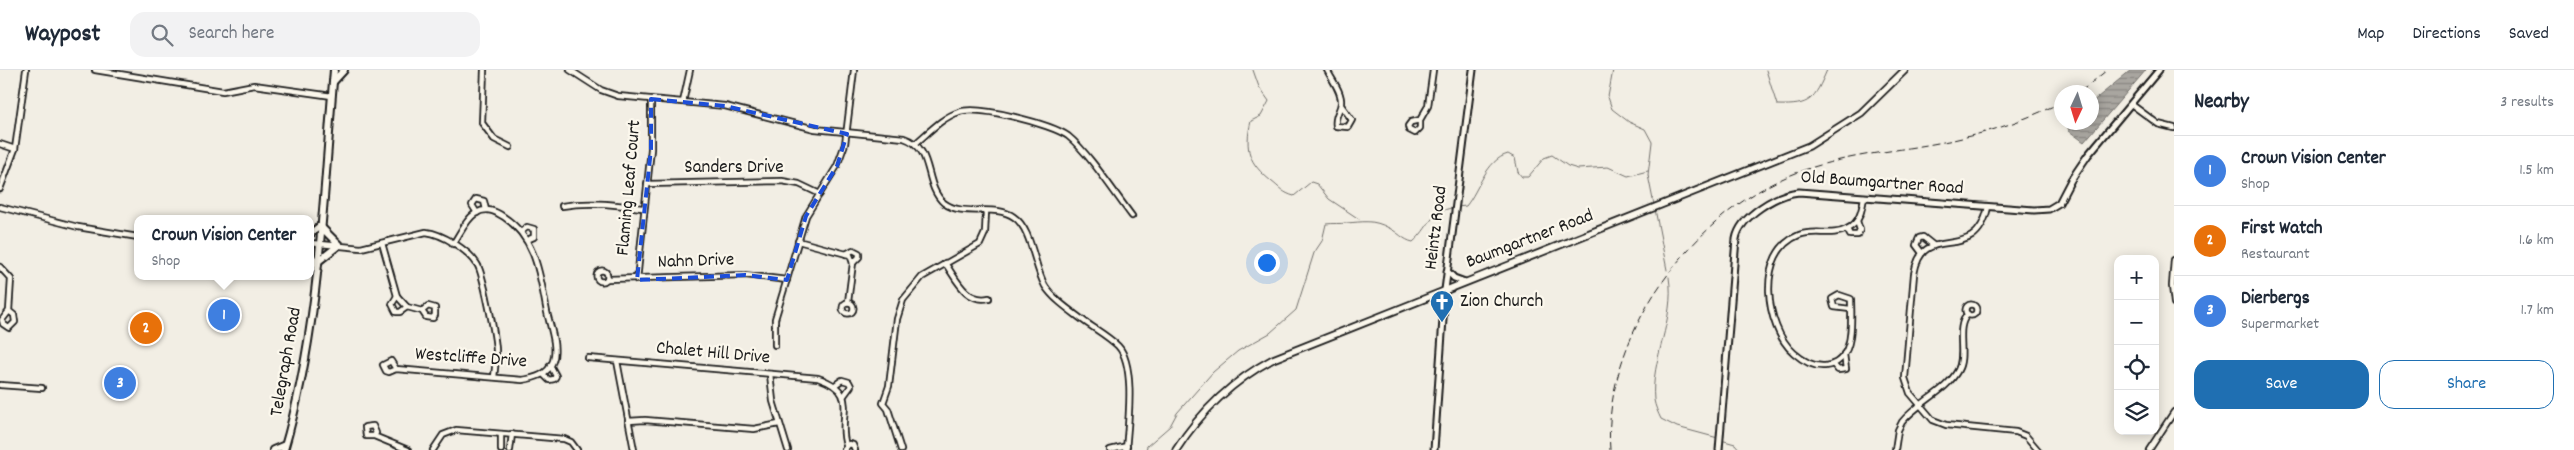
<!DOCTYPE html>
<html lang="en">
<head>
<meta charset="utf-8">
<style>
  body { margin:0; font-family:Dekko,sans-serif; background:#f2f2f3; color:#1f2937 }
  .controls { position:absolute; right:15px; bottom:15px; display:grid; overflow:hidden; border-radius:10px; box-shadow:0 2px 12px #0003 }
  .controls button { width:45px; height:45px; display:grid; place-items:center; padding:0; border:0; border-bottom:1px solid #e0e1e3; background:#fff; color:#1f2937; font:25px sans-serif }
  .compass { position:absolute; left:2054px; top:15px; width:45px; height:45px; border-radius:50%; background:#fff; box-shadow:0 2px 12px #0003; rotate:184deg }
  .you { position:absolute; left:1266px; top:192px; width:18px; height:18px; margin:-12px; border:4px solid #fff; border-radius:50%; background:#1a73e8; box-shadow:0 0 0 8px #1a73e833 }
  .badge { display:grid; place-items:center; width:32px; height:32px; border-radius:50%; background:#1f6fb2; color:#fff; font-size:16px; font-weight:700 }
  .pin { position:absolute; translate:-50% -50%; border:2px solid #fff; box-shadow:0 1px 5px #0006 }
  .popup { position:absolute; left:134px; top:145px; width:180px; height:65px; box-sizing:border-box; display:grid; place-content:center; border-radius:10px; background:#fff; filter:drop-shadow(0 1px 4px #0005); font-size:16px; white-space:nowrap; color:#747a83 }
  .popup b { font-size:19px; color:#1f2937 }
  .popup::after { content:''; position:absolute; left:50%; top:100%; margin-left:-10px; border:10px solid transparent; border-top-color:#fff }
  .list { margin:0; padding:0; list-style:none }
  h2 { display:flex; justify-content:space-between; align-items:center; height:65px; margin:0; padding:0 20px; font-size:21px }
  h2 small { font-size:16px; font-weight:400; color:#747a83 }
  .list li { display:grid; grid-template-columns:32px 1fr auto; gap:15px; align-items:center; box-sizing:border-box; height:70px; padding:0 20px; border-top:1px solid #e0e1e3 }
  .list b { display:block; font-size:19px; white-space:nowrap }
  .list p { margin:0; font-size:16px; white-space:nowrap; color:#747a83 }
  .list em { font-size:16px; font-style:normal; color:#747a83 }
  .actions { display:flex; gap:10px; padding:15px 20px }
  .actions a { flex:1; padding:11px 0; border:1px solid #1f6fb2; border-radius:15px; text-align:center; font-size:18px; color:#1f6fb2 }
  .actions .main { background:#1f6fb2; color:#fff }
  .icon { flex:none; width:28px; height:28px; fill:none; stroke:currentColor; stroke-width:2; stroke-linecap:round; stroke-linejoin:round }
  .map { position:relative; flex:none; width:2174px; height:380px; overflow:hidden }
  header { display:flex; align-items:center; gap:30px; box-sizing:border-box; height:70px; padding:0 25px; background:#fff; border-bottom:1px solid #e0e1e3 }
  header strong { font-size:24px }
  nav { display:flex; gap:28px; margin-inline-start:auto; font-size:18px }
  .search { width:350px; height:45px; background:#f2f2f3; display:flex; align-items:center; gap:12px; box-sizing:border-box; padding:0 18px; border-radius:15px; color:#747a83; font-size:19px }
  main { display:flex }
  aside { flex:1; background:#fff }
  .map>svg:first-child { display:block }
  .water { fill:url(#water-rules); stroke:#716f6b }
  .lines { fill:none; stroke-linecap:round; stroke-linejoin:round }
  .stream { stroke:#716f6b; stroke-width:1 }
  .minor-casing { stroke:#1c1c1c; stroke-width:8 }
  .tertiary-casing { stroke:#1c1c1c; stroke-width:9 }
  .secondary-casing { stroke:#1c1c1c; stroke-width:9 }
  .primary-casing { stroke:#1c1c1c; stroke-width:10 }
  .minor { stroke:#fbf7ec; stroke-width:4.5 }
  .tertiary { stroke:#fbf7ec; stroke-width:5 }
  .secondary { stroke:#fbf7ec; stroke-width:5.5 }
  .primary { stroke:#fbf7ec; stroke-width:6 }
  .rail { stroke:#1c1c1c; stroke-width:1; stroke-dasharray:8 4; stroke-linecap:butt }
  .marked { fill:none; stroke:#1d4ed8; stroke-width:4; stroke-dasharray:10 6; stroke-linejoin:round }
  .labels { text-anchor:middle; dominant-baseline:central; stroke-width:4.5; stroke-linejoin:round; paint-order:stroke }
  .street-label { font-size:19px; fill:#1c1c1c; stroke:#fbf7ec }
  .poi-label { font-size:19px; fill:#1c1c1c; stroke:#fbf7ec; text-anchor:start }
</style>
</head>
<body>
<header>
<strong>Waypost</strong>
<div class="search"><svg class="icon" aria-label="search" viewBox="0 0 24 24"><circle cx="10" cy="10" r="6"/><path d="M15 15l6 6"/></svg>Search here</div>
<nav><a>Map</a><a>Directions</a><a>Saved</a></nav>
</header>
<main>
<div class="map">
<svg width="2174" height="380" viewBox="0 0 2174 380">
  <defs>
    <pattern id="water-rules" width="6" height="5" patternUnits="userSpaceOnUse" patternTransform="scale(1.25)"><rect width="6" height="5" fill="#a9a6a0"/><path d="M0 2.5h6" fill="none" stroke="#898682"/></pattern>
  </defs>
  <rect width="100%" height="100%" fill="#f2eee4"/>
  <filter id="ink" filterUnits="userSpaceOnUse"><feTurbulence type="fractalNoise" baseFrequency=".02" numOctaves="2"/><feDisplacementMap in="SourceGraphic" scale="10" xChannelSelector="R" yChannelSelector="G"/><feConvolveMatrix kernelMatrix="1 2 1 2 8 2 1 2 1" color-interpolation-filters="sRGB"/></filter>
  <g filter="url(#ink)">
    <polygon class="water" points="2131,0 2146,0 2084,72 2069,61 2066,53 2092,52 2092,32"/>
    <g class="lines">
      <g class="stream">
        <path d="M1253,0L1259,17L1269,31L1261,46L1251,51C1244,80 1249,93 1271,111C1280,118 1283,123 1294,126L1311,112L1317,114L1329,129L1359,149"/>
        <polyline points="1613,0 1608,27 1612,39 1629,52 1645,59 1652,72 1648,105 1654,135"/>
        <path d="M1766,0L1777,35C1811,36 1814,30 1827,0"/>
        <path d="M1457,137L1466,136C1479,120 1486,90 1508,84L1515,88L1518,102L1522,107H1528L1544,88L1552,85L1568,96L1578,99L1608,97L1628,106L1648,101"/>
        <polyline points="1655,139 1667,200"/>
        <path d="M1669,207C1676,249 1650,290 1654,330C1655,336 1658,343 1661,349L1677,357L1718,368"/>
        <polyline points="1721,370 1735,374 1740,380"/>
        <path d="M1146,380L1147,376L1170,356L1177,343L1213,302L1238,281L1270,263L1296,240L1314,183L1322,171L1326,154C1333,153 1340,154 1346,153C1363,152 1373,149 1389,158C1398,162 1403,170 1413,172C1429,159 1430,140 1453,138"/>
      </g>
      <g class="minor-casing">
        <g id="minor">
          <polyline points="95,0 223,21 254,15 332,26"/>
          <polyline points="484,0 482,53 494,69 510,77"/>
          <path d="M570,0L601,20L618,26L725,36L815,59L904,68C935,78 923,115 944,133C964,148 994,133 1014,147C1032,159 1034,197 1045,216C1054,230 1071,241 1084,251C1095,259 1109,267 1118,276C1136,295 1128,354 1126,380"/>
          <path d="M1327,0C1332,10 1342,22 1341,33C1340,42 1334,46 1336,56L1348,57L1352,50L1341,35"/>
          <polyline points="683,32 690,0"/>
          <polyline points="2131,34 2158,54 2174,58"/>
          <polyline points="1420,50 1411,52 1408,56 1409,60 1415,63 1420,58 1420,50 1428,36 1433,0"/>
          <path d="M916,73C929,62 943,47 959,42C978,35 1051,54 1068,66C1088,82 1116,125 1132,146"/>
          <polyline points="0,74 15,79"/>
          <polyline points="647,114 782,111 799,114 820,124"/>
          <polyline points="0,119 15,79 26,0"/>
          <path d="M562,136C590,131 616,135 644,138"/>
          <polyline points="0,137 78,157 138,167"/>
          <path d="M1988,137C1975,199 1923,148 1914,204L1905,308L1910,323L1933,350L1946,355L2016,362L2026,366L2038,380"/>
          <polyline points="477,143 472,135 476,129 484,131 486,140"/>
          <polyline points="1847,159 1850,165 1858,165 1860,160 1857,151"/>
          <polyline points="521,162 527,157 534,159 534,167 527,170"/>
          <polyline points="798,171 850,185 853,193 848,232"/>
          <path d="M310,173L361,178L426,162C443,164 468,180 477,194C483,202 496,270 496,281C496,289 495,299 494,307"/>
          <polyline points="382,173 397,226 407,237 422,241 426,247 433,248 435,245 435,238 428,236 422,241"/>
          <polyline points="1922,183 1916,175 1919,168 1923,167 1933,175"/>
          <polyline points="846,184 853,180 859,183 859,187 853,193"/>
          <polyline points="2174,190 2172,216 2174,233"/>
          <path d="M945,193C957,210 966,233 989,228"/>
          <polyline points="0,197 11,209 9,241 2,250 3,254 9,258 15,252 14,245 9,241"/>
          <circle cx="602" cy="206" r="5.5"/>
          <polyline points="607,209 745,205 787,210"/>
          <polyline points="637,210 651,79 651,29"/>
          <polyline points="397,226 392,234 396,242 400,242 407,237"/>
          <circle cx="848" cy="238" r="5.5"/>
          <circle cx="1971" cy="240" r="5.5"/>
          <path d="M1850,239L1834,237L1832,229L1839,225L1851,229C1851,250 1856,293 1825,296C1814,297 1802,290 1794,283C1765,258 1755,182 1799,165C1815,159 1832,167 1847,159C1860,153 1862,140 1864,127"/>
          <polyline points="775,275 775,249 806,146 837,96 845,74 854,0"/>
          <path d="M588,288L818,308C862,323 836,346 846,375"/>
          <polyline points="617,291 634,380"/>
          <polyline points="1833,294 1838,300 1846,299 1844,284"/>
          <path d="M396,299L391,291L383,295L386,301L389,302L396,299L522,310C535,308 548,305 553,291C558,277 550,256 547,242C540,207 537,169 504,147C495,141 487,137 476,143C466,149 460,164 453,174"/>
          <polyline points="543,304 549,310 554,309 556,306 550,295"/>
          <polyline points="770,304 773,331 788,380"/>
          <polyline points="0,315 42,318"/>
          <polyline points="835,315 842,310 849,312 851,316 843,327"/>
          <polyline points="628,351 645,350 754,359 779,354"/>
          <polyline points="501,364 501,380"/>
          <polyline points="374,366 376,363 373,356 365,357 366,366 374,366 408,380"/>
          <polyline points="433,380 443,365 456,360 564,369 571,372 577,380"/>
          <polyline points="510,380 512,364"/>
          <polyline points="844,380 849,374 853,375 855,380"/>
          <polyline points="901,380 888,339 883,333 889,316 897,249 903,230 922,207 980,174 985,163 986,141"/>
          <polyline points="1110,380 1127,376"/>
          <path d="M1895,380L1898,360L1902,352C1918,332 1946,322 1958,300C1967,284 1954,257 1968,244"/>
          <polyline points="2149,380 2174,342"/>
        </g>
      </g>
      <g class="tertiary-casing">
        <g id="tertiary">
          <polyline points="1447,201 1454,208 1465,212"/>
          <polyline points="1434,380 1445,220 1473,0"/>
          <path d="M1719,380L1736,169C1740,146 1777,124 1799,122L2034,140L2049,139L2059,133L2071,110L2088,85L2159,0"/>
        </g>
      </g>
      <g class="secondary-casing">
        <path id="secondary" d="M1176,380C1201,341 1232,311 1273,289L1809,76L1861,43L1905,0"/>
      </g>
      <g class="primary-casing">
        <g id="primary">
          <polyline points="333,12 344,0"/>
          <polyline points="310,164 320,156"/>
          <polyline points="310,184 316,193"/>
          <polyline points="316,193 339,175 320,156"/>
          <polyline points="273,380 285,375"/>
          <path d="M284,380C320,258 323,126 334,0"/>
        </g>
      </g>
      <use href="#minor" class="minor"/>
      <use href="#tertiary" class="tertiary"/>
      <use href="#secondary" class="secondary"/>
      <use href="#primary" class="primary"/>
      <g class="rail">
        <polyline points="2080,22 2107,0"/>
        <path d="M1610,380C1606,327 1625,271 1653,226C1687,173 1736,126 1796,103C1851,82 1910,81 1966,67C2000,59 2031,47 2062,32"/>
      </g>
    </g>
  </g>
  <path class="marked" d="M651,29L725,36L847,64L837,96L806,146L787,210L745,205L637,210L651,79Z"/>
  <defs>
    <g id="church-pin" transform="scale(1.25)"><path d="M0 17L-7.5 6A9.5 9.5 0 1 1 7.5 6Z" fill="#1f6fb2" stroke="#fbf7ec"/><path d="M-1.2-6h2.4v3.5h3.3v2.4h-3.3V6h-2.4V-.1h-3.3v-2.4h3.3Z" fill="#fff"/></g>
  </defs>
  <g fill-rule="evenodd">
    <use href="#church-pin" x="1442" y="232"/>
  </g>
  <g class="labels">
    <g class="street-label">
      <text x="734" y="98">Sanders Drive</text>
      <text transform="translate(1882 114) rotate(4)">Old Baumgartner Road</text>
      <text transform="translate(630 118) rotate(-85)">Flaming Leaf Court</text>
      <text transform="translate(1437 158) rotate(-83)">Heintz Road</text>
      <text transform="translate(1530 170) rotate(-21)">Baumgartner Road</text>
      <text transform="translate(696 192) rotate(-2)">Nahn Drive</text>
      <text transform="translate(713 284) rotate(5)">Chalet Hill Drive</text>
      <text transform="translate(471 289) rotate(4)">Westcliffe Drive</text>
      <text transform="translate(287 292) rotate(-80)">Telegraph Road</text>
    </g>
    <g class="poi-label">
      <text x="1460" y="232">Zion Church</text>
    </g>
  </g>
</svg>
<div class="controls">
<button>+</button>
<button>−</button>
<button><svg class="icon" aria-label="locate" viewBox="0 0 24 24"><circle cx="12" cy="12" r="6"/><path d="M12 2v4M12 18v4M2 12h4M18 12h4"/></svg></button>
<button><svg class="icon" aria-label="layers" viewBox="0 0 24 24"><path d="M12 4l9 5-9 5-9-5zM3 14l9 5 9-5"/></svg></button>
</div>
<svg class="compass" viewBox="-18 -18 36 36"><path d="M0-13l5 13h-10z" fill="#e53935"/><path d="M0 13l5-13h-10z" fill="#747a83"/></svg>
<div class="you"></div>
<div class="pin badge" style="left:224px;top:245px;background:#3f7fe0">1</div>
<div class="popup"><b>Crown Vision Center</b>Shop</div>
<div class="pin badge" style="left:146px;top:258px;background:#e8710a">2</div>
<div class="pin badge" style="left:120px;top:313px;background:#3f7fe0">3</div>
</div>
<aside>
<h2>Nearby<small>3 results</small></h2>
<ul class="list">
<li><span class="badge" style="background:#3f7fe0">1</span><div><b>Crown Vision Center</b><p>Shop</p></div><em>1.5 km</em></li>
<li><span class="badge" style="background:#e8710a">2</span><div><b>First Watch</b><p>Restaurant</p></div><em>1.6 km</em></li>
<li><span class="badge" style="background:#3f7fe0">3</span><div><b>Dierbergs</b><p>Supermarket</p></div><em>1.7 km</em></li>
</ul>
<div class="actions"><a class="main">Save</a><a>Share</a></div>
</aside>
</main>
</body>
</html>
